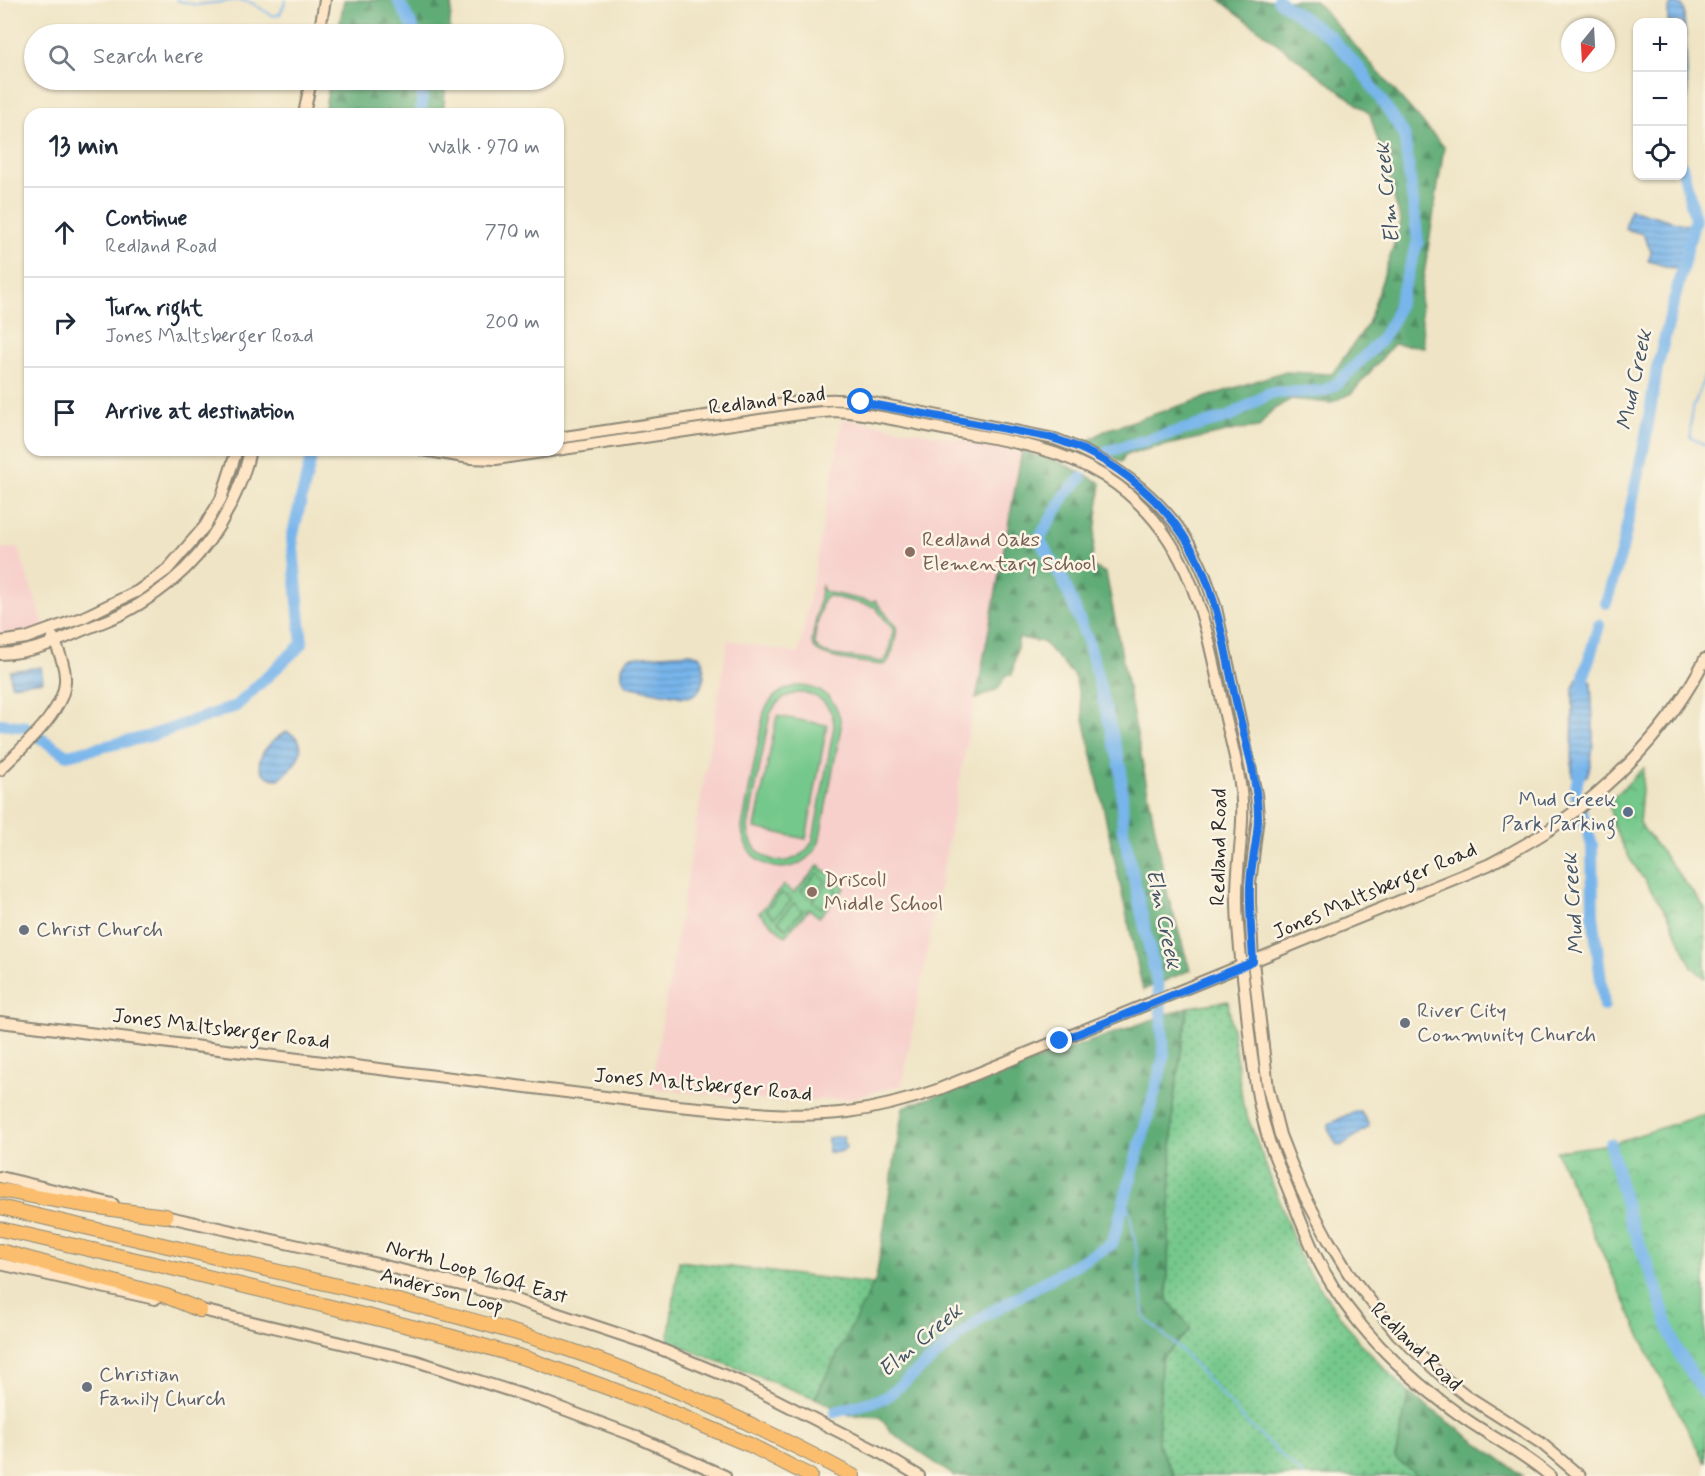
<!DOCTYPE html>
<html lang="en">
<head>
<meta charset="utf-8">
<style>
  body { margin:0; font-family:Mynerve,sans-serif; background:#f6f6f7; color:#1f2937 }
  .controls { position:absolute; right:18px; top:18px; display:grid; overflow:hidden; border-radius:12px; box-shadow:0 2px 4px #0004 }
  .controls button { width:54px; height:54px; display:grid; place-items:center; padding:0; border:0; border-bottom:2px solid #e0e1e3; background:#fff; color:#1f2937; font:30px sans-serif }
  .compass { position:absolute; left:1561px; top:18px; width:54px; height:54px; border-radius:50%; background:#fff; box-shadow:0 2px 4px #0004; rotate:198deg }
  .stop { position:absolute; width:18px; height:18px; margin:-14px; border:4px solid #1a73e8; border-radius:50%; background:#fff }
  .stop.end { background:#1a73e8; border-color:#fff; box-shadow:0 2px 6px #0008 }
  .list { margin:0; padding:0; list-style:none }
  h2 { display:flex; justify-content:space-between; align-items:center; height:78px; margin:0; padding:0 24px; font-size:26px }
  h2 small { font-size:20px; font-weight:400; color:#747a83 }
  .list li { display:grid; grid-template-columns:39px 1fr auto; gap:18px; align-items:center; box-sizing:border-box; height:90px; padding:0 24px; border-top:2px solid #e0e1e3 }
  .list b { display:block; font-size:22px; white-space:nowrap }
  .list p { margin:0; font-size:20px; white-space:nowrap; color:#747a83 }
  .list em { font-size:20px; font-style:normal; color:#747a83 }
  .icon { flex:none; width:33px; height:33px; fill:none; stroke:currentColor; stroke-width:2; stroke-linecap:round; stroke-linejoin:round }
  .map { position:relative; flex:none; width:1705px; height:1476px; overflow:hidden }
  .search { position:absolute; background:#fff; box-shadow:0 2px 4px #0004; left:24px; top:24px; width:540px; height:66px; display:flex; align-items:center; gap:15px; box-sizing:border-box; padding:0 21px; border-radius:33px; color:#747a83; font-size:22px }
  .panel { position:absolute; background:#fff; box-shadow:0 2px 4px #0004; left:24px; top:108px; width:540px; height:348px; border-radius:18px }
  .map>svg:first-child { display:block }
  .built { fill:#f7d0cc }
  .grass { fill:url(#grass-dots); stroke:#507a5b; stroke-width:1.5 }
  .forest { fill:url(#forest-firs); stroke:#466c51; stroke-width:1.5 }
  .park { fill:url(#park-crowns); stroke:#507a5b; stroke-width:1.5 }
  .garden { fill:#75c88b; stroke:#507a5b; stroke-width:1.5; fill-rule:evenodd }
  .water { fill:url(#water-rules); stroke:#52708b; stroke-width:1.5 }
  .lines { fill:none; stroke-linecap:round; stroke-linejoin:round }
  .stream { stroke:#78b5eb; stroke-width:2 }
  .river { stroke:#78b5eb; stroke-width:12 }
  .secondary-casing { stroke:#8d8878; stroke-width:14 }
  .highway-casing { stroke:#8d8878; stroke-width:16 }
  .secondary { stroke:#fde5c5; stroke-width:10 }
  .highway { stroke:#fabe6e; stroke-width:14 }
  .route { stroke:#1a73e8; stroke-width:8 }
  .education-dot { fill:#8d6e63; stroke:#fcf5e5; stroke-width:2 }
  .service-dot { fill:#5c6f8a; stroke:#fcf5e5; stroke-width:2 }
  .worship-dot { fill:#6b7280; stroke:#fcf5e5; stroke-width:2 }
  .labels { text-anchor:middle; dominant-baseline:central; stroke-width:5; stroke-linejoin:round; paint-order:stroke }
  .street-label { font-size:21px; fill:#2b2b2b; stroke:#fcf5e5 }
  .education-label { font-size:21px; fill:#785e54; stroke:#fcf5e5; text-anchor:start }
  .service-label { font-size:21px; fill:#4e5e75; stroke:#fcf5e5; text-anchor:end }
  .worship-label { font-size:21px; fill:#5b616d; stroke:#fcf5e5; text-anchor:start }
  .water-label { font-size:22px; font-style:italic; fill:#425465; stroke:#fcf5e5 }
</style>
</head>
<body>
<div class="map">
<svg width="1705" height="1476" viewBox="0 0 1705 1476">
  <defs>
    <pattern id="grass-dots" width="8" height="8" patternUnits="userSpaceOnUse" patternTransform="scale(1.5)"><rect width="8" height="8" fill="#75c88b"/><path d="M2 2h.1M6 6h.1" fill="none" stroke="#60a372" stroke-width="1.8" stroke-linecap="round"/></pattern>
    <pattern id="forest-firs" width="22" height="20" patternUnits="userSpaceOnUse" patternTransform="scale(1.5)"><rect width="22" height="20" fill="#60ac77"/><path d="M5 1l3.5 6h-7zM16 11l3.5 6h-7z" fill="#4f8c62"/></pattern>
    <pattern id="park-crowns" width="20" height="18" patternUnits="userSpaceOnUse" patternTransform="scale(1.5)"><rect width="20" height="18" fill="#75c88b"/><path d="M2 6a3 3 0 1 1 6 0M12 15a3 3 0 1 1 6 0" fill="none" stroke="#60a372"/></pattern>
    <pattern id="water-rules" width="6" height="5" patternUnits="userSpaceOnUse" patternTransform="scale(1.5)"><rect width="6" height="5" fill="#78b5eb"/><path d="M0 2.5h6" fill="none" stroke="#6393bf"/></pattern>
  </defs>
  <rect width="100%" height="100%" fill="#fcf5e5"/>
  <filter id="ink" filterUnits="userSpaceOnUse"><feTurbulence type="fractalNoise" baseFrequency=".0167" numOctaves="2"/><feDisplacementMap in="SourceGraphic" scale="12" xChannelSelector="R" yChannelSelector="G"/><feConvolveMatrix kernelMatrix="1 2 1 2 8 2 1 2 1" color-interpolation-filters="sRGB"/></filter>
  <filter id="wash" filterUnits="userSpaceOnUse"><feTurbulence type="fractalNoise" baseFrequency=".008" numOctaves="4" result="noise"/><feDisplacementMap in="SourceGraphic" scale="24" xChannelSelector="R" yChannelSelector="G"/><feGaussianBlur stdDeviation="1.35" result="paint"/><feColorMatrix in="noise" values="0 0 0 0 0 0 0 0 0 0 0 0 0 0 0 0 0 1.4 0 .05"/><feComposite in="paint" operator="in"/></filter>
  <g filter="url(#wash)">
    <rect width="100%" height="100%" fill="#efe4c5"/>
    <g class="built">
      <polygon points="843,418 1022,451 902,1085 847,1099 772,1101 651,1088 728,640 799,654"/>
      <polygon points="0,548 18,548 45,628 0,637"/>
    </g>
    <g class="grass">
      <polygon points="1228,1001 1243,1105 1303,1264 1358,1341 1409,1393 1395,1458 1417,1475 1416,1476 1174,1476 1158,1444 1161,1358 1191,1329 1167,1300 1173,1104 1188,1007"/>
      <polygon points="679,1261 874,1284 815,1398 668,1342"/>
    </g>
    <g class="forest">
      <polygon points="344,0 452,0 449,34 338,34"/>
      <polygon points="1220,0 1315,0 1444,147 1420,300 1424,347 1394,344 1352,393 1330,403 1291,399 1271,411 1259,427 1240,429 1126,454 1121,462 1088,441 1106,430 1283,372 1332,374 1368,324 1401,222 1370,114"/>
      <polygon points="330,80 446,80 443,114 324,114"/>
      <polygon points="1022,451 1058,461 1101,483 1091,566 1106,573 1168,896 1190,970 1143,990 1075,677 1043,642 1019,638 1012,675 1006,675 998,689 976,699"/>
      <polygon points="1188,1007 1173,1105 1167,1299 1191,1329 1161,1359 1158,1444 1174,1476 954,1476 891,1432 880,1417 850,1415 815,1398 876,1279 903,1107"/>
      <polygon points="1409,1393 1523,1476 1416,1476 1417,1475 1395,1458"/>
    </g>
    <g class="park">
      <polygon points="1644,768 1639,823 1705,908 1705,978 1692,967 1668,915 1630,859 1613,825 1609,802"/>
      <polygon points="819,865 845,888 819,917 809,909 785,936 759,913 784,885 794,893"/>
      <polygon points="1705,1114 1705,1463 1650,1357 1556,1151 1610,1144"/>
    </g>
    <g class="garden">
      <path d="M822,585V588L826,592L872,602L875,600C878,605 895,625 896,627C898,634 891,659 886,664L880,665C865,662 827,660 816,650C813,647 813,646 812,641ZM829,596L875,607L887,622L892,626L893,631L888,656L882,662C874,660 866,659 858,658C848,656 817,657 815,643C813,635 821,609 823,600L825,597Z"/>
      <path d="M796,686C822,685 840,702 841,727L819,842C800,883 744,873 742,827L764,712C770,698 781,689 796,686ZM797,693C818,692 834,706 834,727L813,840C797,874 750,865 748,827L770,714C776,702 784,696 797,693Z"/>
      <polygon points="777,716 827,725 806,839 755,828"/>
      <polygon points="817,873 826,881 809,898 801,891"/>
      <polygon points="829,883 837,891 821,908 812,901"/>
      <polygon points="782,893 791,901 774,918 766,910"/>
      <polygon points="794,903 802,911 786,928 778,921"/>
    </g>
    <g class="water">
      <path d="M1676,2L1682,5L1684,11L1688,97L1683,113L1682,22H1668C1668,13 1666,6 1676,2Z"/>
      <polygon points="1630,209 1690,226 1679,270 1648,261 1651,252 1643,234 1625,229"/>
      <path d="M691,653L701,656C706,667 705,682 698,692C694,697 688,697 683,697L627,686C619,677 620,663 630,657Z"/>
      <polygon points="41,667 43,681 11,685 10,671"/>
      <path d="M1581,676L1587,677L1591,682C1592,710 1597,749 1587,776L1574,779L1572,775L1573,688L1577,679Z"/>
      <path d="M287,732C314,743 295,766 280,779C274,779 271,779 266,775C248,762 273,737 287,732Z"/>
      <polygon points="1355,1111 1360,1111 1368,1123 1369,1127 1341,1146 1337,1145 1328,1129 1329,1124"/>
      <path d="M843,1136L846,1147C842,1154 835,1152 828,1152V1138Z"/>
    </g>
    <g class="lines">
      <g class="stream">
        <polyline points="176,0 196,5 238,0 250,2 273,16 280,14 286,0"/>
        <polyline points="1705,375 1691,414 1690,437 1705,445"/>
        <polyline points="1126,1193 1136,1247 1144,1317 1181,1350 1250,1426 1304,1476"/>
      </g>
      <g class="river">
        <polyline points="398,0 416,34"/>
        <polyline points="421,114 423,80"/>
        <polyline points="1108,451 1229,417 1270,393 1324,391 1338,383 1381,340 1394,318 1418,241 1404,134 1361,70 1331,37 1278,0"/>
        <polyline points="1606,603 1622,550 1646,436 1657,368 1695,219 1682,166"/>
        <polyline points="1584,691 1584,676 1599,625"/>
        <polyline points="0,724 26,727"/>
        <polyline points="40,738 67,755 150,736 236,706 302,644 292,538 313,450"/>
        <polyline points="1582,762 1575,791 1592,845 1593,914 1604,1006"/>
        <polyline points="1610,1144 1629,1218 1653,1278 1675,1347 1705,1394"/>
        <polyline points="835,1412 885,1398 984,1316 1112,1244 1146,1124 1164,1057 1161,1012 1158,987 1123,830 1121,769 1089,644 1064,582 1039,539 1066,494 1081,478"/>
      </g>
    </g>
  </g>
  <g filter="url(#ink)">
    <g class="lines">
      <g class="secondary-casing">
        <g id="secondary">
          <polyline points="319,34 325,0"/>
          <polyline points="304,114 311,80"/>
          <path d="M558,438L799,402C827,399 846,399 874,403L1055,439C1118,462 1175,506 1202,569C1208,582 1211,595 1216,608L1256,794L1258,816L1250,884V902L1253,962L1268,1088L1280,1135L1302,1191L1329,1241L1349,1274L1397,1334L1444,1378L1467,1396L1541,1443L1580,1476"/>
          <path d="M423,450L470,458L496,459L801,414L834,411L849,412C882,416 915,424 948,430C1002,440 1056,446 1104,476C1191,531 1204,617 1224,710C1230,739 1240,770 1242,801C1244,834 1236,867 1237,900C1237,929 1241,958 1244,986C1247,1012 1249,1038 1253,1064C1256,1090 1261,1116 1269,1141C1275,1159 1283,1176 1290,1194C1299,1216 1307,1238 1318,1260C1351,1325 1408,1379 1467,1420C1495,1439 1525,1454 1550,1476"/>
          <polyline points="0,642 26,638 84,617 138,591 167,570 205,526 221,499 237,450"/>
          <path d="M0,654C30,653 57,642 83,630C96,625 109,620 122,614C171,588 205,556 230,506C239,488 246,470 250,450"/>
          <path d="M0,770C21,748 64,713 65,681C66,666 58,650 53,637"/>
          <path d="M0,1022L678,1106C734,1111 791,1119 848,1112C878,1108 908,1100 937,1090L1488,865C1510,853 1531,842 1552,828C1614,785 1671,727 1705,659"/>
          <polyline points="0,1177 113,1204"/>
          <polyline points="160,1215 349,1257 501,1295 646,1343 743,1383 877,1451 919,1476"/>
          <polyline points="0,1264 155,1299"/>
          <polyline points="193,1308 413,1360 542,1401 630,1434 725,1476"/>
        </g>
      </g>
      <g class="highway-casing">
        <g id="highway">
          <path d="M0,1190C55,1201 110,1210 166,1216"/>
          <path d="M0,1207C137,1240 274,1269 410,1304C463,1318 516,1331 567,1349C666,1382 761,1427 853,1476"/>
          <polyline points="0,1229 163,1266 449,1336 528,1359 647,1402 750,1445 810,1476"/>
          <polyline points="0,1251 166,1296 200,1310"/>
        </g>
      </g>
      <use href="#secondary" class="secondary"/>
      <use href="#highway" class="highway"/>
    </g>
  </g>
  <g class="lines" filter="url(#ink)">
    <path class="route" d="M861,402L1048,437C1114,455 1174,506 1202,569C1220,610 1226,657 1236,701C1244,737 1258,781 1258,817C1258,840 1251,862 1250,885C1249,910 1252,937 1253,962L1060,1041"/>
  </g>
  <g class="education-dot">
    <circle cx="910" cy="552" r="6"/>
    <circle cx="812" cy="892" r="6"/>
  </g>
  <circle class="service-dot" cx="1628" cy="812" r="6"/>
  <g class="worship-dot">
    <circle cx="24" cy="930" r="6"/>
    <circle cx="1405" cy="1023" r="6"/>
    <circle cx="87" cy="1387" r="6"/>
  </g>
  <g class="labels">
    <g class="street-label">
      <text transform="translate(767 401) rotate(-7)">Redland Road</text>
      <text transform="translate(1219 847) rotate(-89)">Redland Road</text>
      <text transform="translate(1375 891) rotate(-23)">Jones Maltsberger Road</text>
      <text transform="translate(221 1029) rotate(7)">Jones Maltsberger Road</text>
      <text transform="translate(703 1085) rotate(5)">Jones Maltsberger Road</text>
      <text transform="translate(477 1272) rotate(16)">North Loop 1604 East</text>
      <text transform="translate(442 1291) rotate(15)">Anderson Loop</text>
      <text transform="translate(1416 1347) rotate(44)">Redland Road</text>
    </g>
    <g class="education-label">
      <text x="922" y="540">Redland Oaks<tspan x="922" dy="24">Elementary School</tspan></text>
      <text x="824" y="880">Driscoll<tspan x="824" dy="24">Middle School</tspan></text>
    </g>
    <g class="service-label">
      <text x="1616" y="800">Mud Creek<tspan x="1616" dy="24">Park Parking</tspan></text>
    </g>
    <g class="worship-label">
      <text x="36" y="930">Christ Church</text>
      <text x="1417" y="1011">River City<tspan x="1417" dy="24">Community Church</tspan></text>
      <text x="99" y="1375">Christian<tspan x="99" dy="24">Family Church</tspan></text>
    </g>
    <g class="water-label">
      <text transform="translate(1388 193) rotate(-96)">Elm Creek</text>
      <text transform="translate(1635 380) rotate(-78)">Mud Creek</text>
      <text transform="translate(1574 904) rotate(-94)">Mud Creek</text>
      <text transform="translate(1163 919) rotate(78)">Elm Creek</text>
      <text transform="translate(921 1341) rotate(-40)">Elm Creek</text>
    </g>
  </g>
</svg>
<div class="controls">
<button>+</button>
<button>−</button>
<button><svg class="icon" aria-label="locate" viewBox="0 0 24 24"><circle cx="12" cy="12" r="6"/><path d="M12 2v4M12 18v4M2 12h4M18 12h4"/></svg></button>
</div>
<svg class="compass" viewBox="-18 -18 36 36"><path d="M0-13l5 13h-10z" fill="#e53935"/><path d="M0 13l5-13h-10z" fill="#747a83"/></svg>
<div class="stop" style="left:861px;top:402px"></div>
<div class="stop end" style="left:1060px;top:1041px"></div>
<div class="search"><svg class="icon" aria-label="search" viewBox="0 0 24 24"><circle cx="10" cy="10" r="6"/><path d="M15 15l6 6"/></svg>Search here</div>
<section class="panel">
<h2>13 min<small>Walk · 970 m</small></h2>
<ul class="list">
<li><svg class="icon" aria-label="ahead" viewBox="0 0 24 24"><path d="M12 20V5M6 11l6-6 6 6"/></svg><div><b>Continue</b><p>Redland Road</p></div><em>770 m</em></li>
<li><svg class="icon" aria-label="right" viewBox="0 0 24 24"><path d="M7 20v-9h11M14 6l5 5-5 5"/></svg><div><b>Turn right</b><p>Jones Maltsberger Road</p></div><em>200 m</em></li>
<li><svg class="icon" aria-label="arrive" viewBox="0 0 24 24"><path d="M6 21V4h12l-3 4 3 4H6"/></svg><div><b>Arrive at destination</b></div></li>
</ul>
</section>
</div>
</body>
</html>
